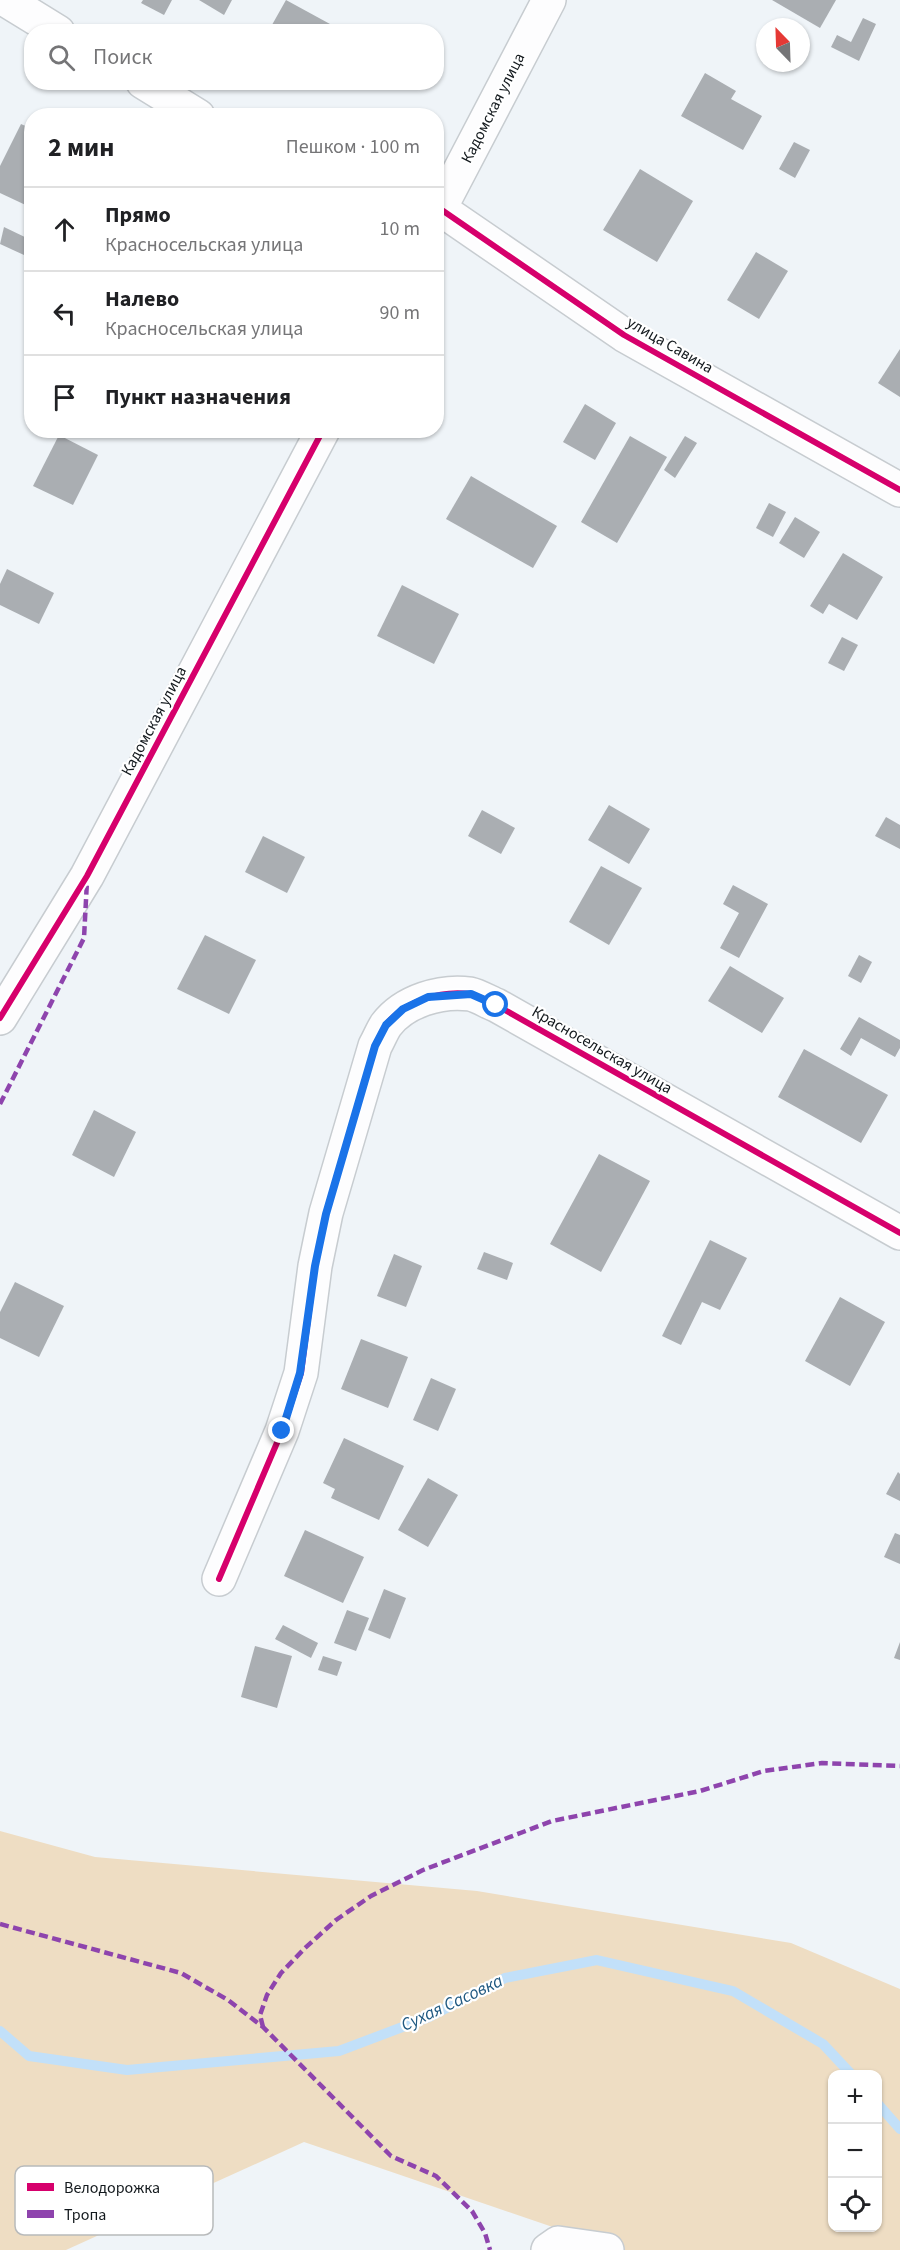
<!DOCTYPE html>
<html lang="ru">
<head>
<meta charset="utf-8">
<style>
  body { margin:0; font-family:"Source Sans 3",sans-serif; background:#f2f2f2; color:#202124 }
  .controls { position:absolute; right:18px; bottom:18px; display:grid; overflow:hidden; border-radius:12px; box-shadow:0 2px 4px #0004 }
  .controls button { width:54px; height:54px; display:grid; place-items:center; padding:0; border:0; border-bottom:2px solid #e0e0e0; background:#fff; color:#202124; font:30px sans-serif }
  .compass { position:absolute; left:756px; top:18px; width:54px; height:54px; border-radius:50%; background:#fff; box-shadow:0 2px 4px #0004; rotate:337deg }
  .stop { position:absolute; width:18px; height:18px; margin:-14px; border:4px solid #1a73e8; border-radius:50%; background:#fff }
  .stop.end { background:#1a73e8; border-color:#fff; box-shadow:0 2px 6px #0008 }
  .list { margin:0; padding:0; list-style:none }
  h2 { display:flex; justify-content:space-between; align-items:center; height:78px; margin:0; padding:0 24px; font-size:26px }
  h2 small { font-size:20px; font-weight:400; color:#757577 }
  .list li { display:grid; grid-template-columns:39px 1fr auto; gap:18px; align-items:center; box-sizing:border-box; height:84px; padding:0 24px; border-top:2px solid #e0e0e0 }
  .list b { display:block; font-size:22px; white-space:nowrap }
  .list p { margin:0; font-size:20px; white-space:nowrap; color:#757577 }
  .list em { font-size:20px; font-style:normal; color:#757577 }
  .icon { flex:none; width:33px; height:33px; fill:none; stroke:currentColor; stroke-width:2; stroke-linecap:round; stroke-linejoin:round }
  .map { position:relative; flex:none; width:900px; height:2250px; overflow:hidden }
  .search { position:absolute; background:#fff; box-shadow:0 2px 4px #0004; left:24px; top:24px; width:420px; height:66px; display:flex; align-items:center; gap:15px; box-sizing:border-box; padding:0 21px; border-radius:24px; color:#757577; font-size:22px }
  .panel { position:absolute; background:#fff; box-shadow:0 2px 4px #0004; left:24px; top:108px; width:420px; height:330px; border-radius:24px }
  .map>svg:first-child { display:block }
  .green { fill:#eeddc3; fill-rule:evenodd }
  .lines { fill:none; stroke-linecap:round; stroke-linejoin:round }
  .stream { stroke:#c2e0f9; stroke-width:10 }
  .building { fill:#aaaeb2 }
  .minor-casing { stroke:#c7ccd0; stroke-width:36 }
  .minor { stroke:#fdfdfe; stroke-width:33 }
  .quiet { stroke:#8e44ad; stroke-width:4.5; stroke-dasharray:9 4.5; stroke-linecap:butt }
  .cycleway-casing { stroke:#fff; stroke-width:10 }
  .cycleway { stroke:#d6006c; stroke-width:6 }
  .route { stroke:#1a73e8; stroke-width:8 }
  .labels { text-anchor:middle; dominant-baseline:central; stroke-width:4.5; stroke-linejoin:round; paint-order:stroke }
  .street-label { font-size:16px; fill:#13191d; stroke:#fff }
  .water-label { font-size:18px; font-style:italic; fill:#205981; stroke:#fff }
  .key { fill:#fff; stroke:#b8babb; stroke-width:1.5 }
  .key-label { font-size:16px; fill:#13191d }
</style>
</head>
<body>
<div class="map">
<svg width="900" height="2250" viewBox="0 0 900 2250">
  <rect width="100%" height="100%" fill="#eff4f8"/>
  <path class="green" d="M0,1831L95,1857L477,1891L791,1943L900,1989V2250H620L304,2142L66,2250H0ZM832,2074H878V2228H832Z"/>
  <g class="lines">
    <g class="stream">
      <polyline points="0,2031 29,2056 127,2070 339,2051 429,2017 505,1978 597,1960 733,1991 823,2044 851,2074"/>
      <polyline points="878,2104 900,2129"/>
    </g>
  </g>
  <g class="building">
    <polygon points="143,0 172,0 164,15 141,3"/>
    <polygon points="199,0 232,0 224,15"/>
    <polygon points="286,0 330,24 326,32 268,32"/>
    <polygon points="772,0 836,0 820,28"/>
    <polygon points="863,18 876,24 859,61 831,47 837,35 851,42"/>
    <polygon points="705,73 736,91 731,99 762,116 743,150 681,116"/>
    <polygon points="21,124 32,129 32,208 0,193 0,166"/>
    <polygon points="794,142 810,150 795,178 779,169"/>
    <polygon points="640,169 693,201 657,262 603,230"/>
    <polygon points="4,227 31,240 24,255 0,244"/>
    <polygon points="756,252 788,271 759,319 727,300"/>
    <polygon points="900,349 900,397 878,383"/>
    <polygon points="585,404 616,423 595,460 563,442"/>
    <polygon points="59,435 98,455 73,505 33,486"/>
    <polygon points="630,436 667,457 617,543 581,522"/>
    <polygon points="685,436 697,443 675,478 664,470"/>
    <polygon points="471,476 557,526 533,568 446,519"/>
    <polygon points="769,503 786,512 773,537 756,528"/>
    <polygon points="795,517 820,532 804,558 779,543"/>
    <polygon points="843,553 883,577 857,620 829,604 823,614 810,606"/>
    <polygon points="7,569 54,593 39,624 0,605 0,584"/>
    <polygon points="402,585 459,614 434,664 377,636"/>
    <polygon points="842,637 858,645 844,671 828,663"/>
    <polygon points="609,805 650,829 629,864 588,840"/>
    <polygon points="482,810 515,828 501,854 468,836"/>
    <polygon points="886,817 900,825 900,849 875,836"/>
    <polygon points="263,836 305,857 287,893 245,872"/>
    <polygon points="601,866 642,888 609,945 569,922"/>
    <polygon points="733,885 768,904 739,958 720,948 739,913 723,904"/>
    <polygon points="205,935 256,960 229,1014 177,989"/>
    <polygon points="859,955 872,962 861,983 848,976"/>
    <polygon points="730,966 784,998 762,1033 708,1001"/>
    <polygon points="859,1017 900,1040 900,1048 895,1057 861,1038 851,1056 840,1049"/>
    <polygon points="804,1049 888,1095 861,1143 778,1097"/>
    <polygon points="94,1110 136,1132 114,1177 72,1155"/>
    <polygon points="599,1154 650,1181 601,1272 550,1244"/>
    <polygon points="710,1240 747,1258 720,1310 702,1302 681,1345 662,1336"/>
    <polygon points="484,1252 513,1263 507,1280 477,1269"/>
    <polygon points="394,1254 422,1266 406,1307 377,1296"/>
    <polygon points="15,1282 64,1306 39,1357 0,1338 0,1312"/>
    <polygon points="840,1297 885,1322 850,1386 805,1361"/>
    <polygon points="361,1339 408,1357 388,1408 341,1389"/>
    <polygon points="431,1378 456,1389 438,1431 413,1420"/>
    <polygon points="344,1438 404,1466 379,1520 331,1498 335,1489 323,1483"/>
    <polygon points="898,1472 900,1474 900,1501 886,1494"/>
    <polygon points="428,1478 458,1495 428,1547 398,1530"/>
    <polygon points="305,1530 364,1557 343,1603 284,1576"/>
    <polygon points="895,1533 900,1535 900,1564 884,1557"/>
    <polygon points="384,1589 406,1598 390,1639 368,1630"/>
    <polygon points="347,1610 369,1618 356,1651 334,1643"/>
    <polygon points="283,1625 318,1643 311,1658 275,1639"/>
    <polygon points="900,1642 900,1660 894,1658"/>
    <polygon points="255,1646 292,1656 277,1708 241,1697"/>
    <polygon points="323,1656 342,1662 337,1676 318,1670"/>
  </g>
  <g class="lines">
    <g class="minor-casing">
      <g id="minor">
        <polyline points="6,0 58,32"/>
        <polyline points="143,82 198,116"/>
        <polyline points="436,206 624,335 900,490"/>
        <polyline points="436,216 549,0"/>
        <polyline points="0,1018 87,876 323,430"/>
        <path d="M219,1579L282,1431L301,1373L315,1266L326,1213L375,1046C379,1039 382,1031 386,1025C404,1001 441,990 470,994C479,996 488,1002 496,1005L900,1233"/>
        <polyline points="548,2250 558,2243 607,2250"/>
      </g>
    </g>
    <use href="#minor" class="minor"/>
    <g class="quiet">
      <polyline points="0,1104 84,938 87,881"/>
      <polyline points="0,1924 181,1973 228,2000 263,2027 391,2156 436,2176 472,2211 485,2233 490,2250"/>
      <polyline points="263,2027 260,2015 267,1995 281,1973 305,1948 336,1920 371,1896 423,1870 552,1821 700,1791 764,1771 822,1763 900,1766"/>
    </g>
    <g class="cycleway-casing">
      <g id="cycleway">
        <polyline points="436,206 624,335 900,490"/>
        <polyline points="0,1018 87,876 323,430"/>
        <path d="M219,1579L282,1431L301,1373L315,1266L326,1213L375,1046C379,1039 382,1031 386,1025C404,1001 441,990 470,994C479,996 488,1002 496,1005L900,1233"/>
      </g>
    </g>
    <use href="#cycleway" class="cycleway"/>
  </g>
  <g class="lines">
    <polyline class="route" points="282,1431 300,1373 315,1266 326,1214 375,1046 386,1025 403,1009 428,997 471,994 496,1005"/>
  </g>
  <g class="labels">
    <g class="street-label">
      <text transform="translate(493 108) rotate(-63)">Кадомская улица</text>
      <text transform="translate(670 345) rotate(30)">улица Савина</text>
      <text transform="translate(154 721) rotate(-62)">Кадомская улица</text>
      <text transform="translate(602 1050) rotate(30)">Красносельская улица</text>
    </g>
    <g class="water-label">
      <text transform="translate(452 2003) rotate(-25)">Сухая Сасовка</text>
    </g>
  </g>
  <rect x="15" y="2166" width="198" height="69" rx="9" class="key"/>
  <rect x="27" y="2183" width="27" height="8" fill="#d6006c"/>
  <rect x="27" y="2210" width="27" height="8" fill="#8e44ad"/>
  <g class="key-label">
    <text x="64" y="2193">Велодорожка</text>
    <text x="64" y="2220">Тропа</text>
  </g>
</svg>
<div class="controls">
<button>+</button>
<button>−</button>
<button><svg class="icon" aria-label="locate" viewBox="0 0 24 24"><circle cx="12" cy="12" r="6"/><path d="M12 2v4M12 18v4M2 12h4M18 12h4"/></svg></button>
</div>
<svg class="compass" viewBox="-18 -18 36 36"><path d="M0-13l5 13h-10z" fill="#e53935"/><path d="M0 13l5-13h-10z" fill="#757577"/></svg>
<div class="stop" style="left:496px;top:1005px"></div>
<div class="stop end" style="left:282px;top:1431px"></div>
<div class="search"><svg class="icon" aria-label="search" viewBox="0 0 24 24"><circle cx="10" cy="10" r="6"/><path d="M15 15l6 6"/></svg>Поиск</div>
<section class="panel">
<h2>2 мин<small>Пешком · 100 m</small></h2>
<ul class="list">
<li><svg class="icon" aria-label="ahead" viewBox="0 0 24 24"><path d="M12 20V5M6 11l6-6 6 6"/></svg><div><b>Прямо</b><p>Красносельская улица</p></div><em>10 m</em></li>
<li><svg class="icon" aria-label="left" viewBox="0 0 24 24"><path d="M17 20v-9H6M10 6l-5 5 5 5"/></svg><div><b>Налево</b><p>Красносельская улица</p></div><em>90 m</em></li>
<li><svg class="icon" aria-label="arrive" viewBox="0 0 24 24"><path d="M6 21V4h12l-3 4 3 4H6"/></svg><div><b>Пункт назначения</b></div></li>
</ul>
</section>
</div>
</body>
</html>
